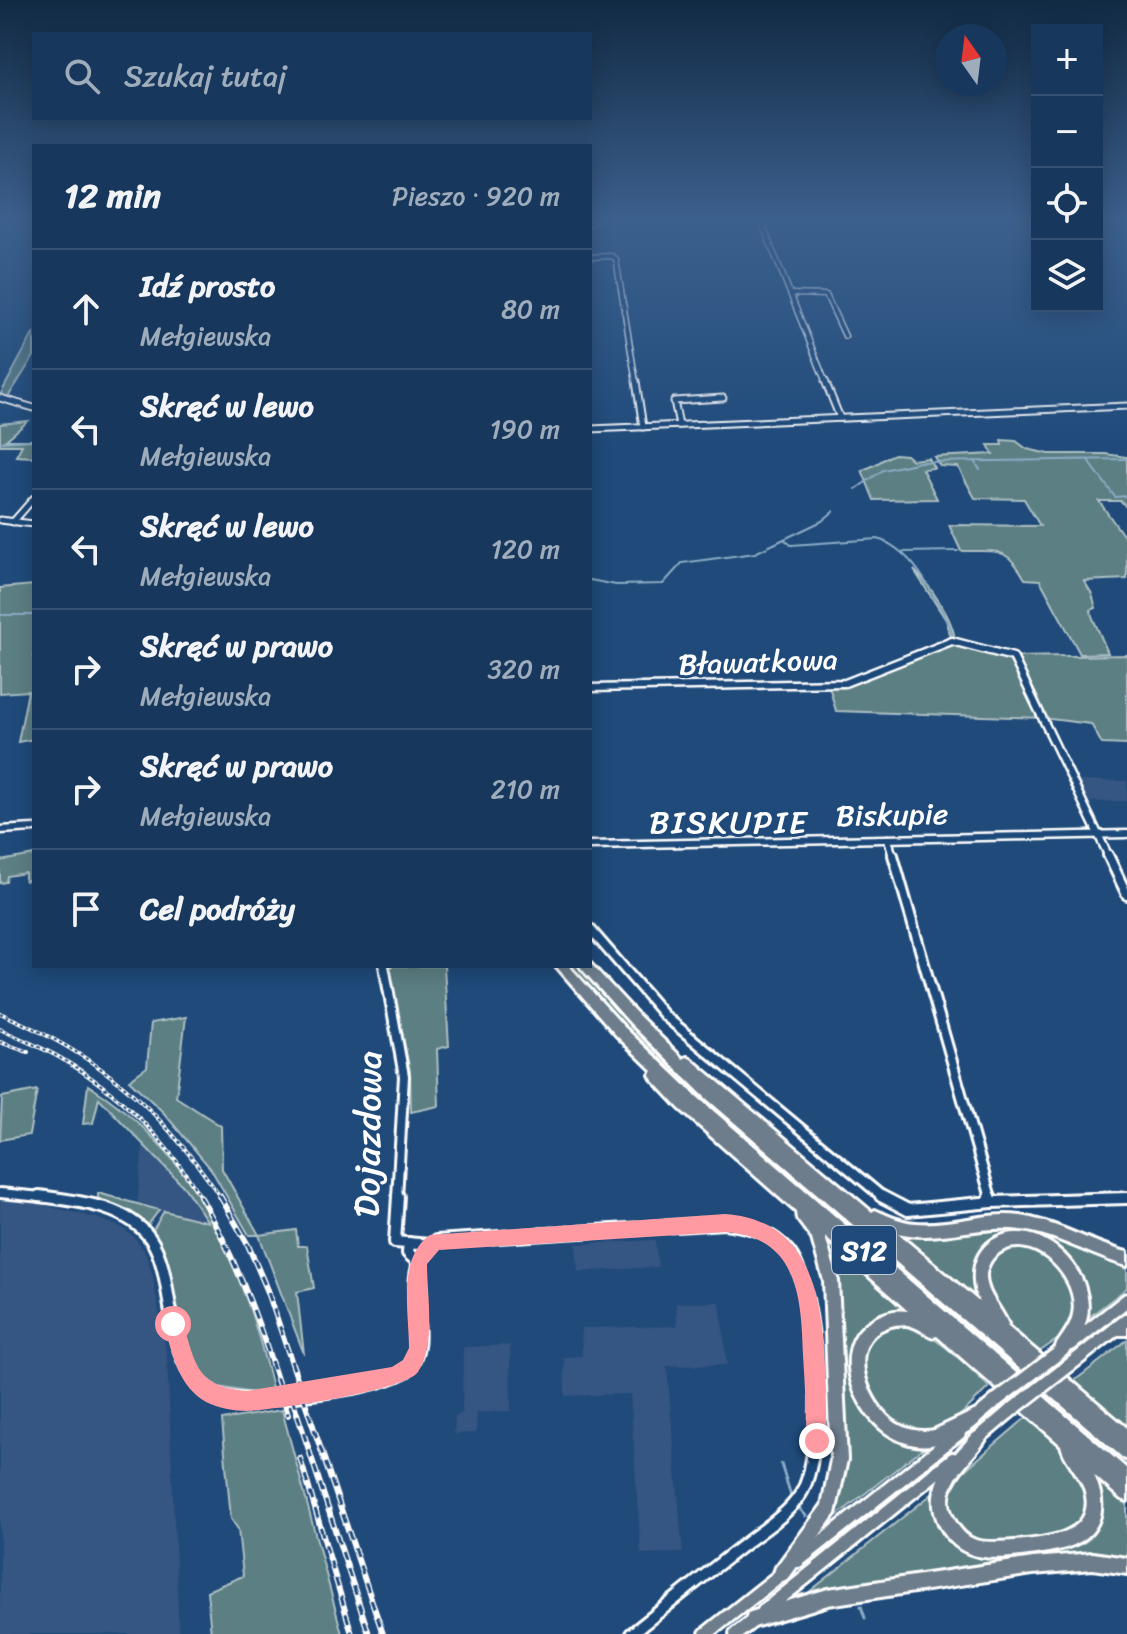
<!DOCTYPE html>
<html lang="pl">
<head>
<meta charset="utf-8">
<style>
  body { margin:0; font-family:Sriracha,sans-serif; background:#203f62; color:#f1f3f6 }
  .controls { position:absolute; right:24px; top:24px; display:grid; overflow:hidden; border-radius:0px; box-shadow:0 4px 20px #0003 }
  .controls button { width:72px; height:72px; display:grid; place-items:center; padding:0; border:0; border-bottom:2px solid #365272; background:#17385c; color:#f1f3f6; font:40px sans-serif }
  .compass { position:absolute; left:935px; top:24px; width:72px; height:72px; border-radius:50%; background:#17385c; box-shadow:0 4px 20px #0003; rotate:346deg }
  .stop { position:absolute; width:24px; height:24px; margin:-18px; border:6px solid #ff9aa2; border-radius:50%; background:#fff }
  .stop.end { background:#ff9aa2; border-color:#fff; box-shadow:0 2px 8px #0008 }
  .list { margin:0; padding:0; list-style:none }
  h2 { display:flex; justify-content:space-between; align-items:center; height:104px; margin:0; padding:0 32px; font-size:34px }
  h2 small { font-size:26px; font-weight:400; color:#9eacbb }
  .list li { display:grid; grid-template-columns:52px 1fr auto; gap:24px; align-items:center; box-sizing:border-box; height:120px; padding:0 32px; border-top:2px solid #365272 }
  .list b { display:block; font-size:30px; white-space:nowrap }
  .list p { margin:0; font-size:26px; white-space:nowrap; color:#9eacbb }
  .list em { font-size:26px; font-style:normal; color:#9eacbb }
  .icon { flex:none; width:44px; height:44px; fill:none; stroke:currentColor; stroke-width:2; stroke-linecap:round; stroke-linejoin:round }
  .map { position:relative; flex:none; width:1127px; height:1634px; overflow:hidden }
  .search { position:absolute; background:#17385c; box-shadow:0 4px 20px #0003; left:32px; top:32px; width:560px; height:88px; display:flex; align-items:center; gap:20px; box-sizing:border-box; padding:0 28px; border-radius:0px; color:#9eacbb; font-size:30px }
  .panel { position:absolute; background:#17385c; box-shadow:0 4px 20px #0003; left:32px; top:144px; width:560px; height:824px; border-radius:0px }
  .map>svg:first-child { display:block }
  .built { fill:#345582 }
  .green { fill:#5b7f84; stroke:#adbfc2; stroke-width:2 }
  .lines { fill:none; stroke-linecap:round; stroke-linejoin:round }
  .stream-far1 { stroke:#8cacc4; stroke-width:2 }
  .stream { stroke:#8cacc4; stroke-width:3 }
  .minor-far4-casing { stroke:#fff; stroke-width:7 }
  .minor-far3-casing { stroke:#fff; stroke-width:9 }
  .minor-far2-casing { stroke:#fff; stroke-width:11 }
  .minor-far1-casing { stroke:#fff; stroke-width:14 }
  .minor-casing { stroke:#fff; stroke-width:16 }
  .major-casing { stroke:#fff; stroke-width:18 }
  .highway-casing { stroke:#fff; stroke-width:6 }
  .minor-far4 { stroke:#1f4a7a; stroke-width:4 }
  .minor-far3 { stroke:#1f4a7a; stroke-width:5 }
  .minor-far2 { stroke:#1f4a7a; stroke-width:6 }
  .minor-far1 { stroke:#1f4a7a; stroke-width:8 }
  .minor { stroke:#1f4a7a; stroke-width:10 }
  .major { stroke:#6d7d8c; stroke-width:12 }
  .highway { fill:#6d7d8c; fill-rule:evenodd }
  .rail-far1-casing { stroke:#fff; stroke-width:4 }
  .rail-casing { stroke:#fff; stroke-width:6 }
  .rail-far1 { stroke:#1f4a7a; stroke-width:2; stroke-dasharray:3; stroke-linecap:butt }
  .rail { stroke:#1f4a7a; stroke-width:3; stroke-dasharray:9; stroke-linecap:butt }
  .major-bridge-casing { stroke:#fff; stroke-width:18; stroke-linecap:butt }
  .major-bridge { stroke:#6d7d8c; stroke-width:12 }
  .route { fill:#ff9aa2 }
  .labels { text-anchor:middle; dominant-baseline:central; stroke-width:6; stroke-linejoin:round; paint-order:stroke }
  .shield { fill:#1f4a7a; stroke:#bcc9d7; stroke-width:2 }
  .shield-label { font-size:28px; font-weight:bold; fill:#fff }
  .street-label { font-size:30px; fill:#fff; stroke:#1f4a7a }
  .neighbourhood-label { font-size:32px; letter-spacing:2px; fill:#fff; stroke:#1f4a7a }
  .near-street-label { font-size:36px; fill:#fff; stroke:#1f4a7a }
</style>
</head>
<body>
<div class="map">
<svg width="1127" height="1634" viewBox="0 0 1127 1634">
  <rect width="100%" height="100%" fill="#1f4a7a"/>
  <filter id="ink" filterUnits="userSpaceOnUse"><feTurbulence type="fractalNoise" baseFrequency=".0125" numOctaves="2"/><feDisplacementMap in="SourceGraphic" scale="16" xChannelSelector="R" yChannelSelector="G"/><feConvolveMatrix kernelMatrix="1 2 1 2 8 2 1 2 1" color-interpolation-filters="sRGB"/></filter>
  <g filter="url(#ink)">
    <g class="built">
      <polygon points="1077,781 1127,781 1127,801 1087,802"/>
      <polygon points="143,1144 184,1187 208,1224 137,1204"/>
      <polygon points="0,1201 27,1201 97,1218 123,1228 136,1239 145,1252 152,1272 167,1356 179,1634 0,1634"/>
      <polygon points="655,1240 658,1267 578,1272 576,1244"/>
      <polygon points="720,1302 727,1365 667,1366 683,1553 641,1554 630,1394 565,1396 564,1357 582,1356 581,1328 677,1326 676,1303"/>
      <polygon points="510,1345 511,1411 477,1413 476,1433 454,1434 455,1417 462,1413 463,1347"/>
    </g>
    <g class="green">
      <polygon points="34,332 34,356 8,397 0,395"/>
      <polygon points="28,421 6,440 34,440 34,457 16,456 22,445 0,445 0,424"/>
      <path d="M1001,440L1016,441L1027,449L1049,454H1105L1127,457V508L1121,501H1099L1127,541V579L1084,581L1092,594L1096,608L1091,610L1092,616L1108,653L1080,654L1040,580L1025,579C1006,545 997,552 961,551L949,525L1040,526L1024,499L975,498L958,467L940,466L934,457L993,454L988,445H1002Z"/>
      <path d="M895,454L906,455L912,460L928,458L934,468L922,469L937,499L874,500L862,470C878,466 882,458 895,454Z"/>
      <path d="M914,570C929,584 953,618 955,640L1013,657L1127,655V745L1102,744L1091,724L1042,718L836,711L829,686L952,641L946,620Z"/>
      <polygon points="34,585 34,739 18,742 28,691 0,693 0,588"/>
      <polygon points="34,855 34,879 25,881 25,873 7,876 6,882 0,883 0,861"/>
      <polygon points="388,966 444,966 449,1046 437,1049 439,1106 411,1112 410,1071"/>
      <polygon points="566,966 582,966 611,999 1127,1458 1127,1474 686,1089 636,1042"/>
      <polygon points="186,1017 176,1097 221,1126 222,1169 259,1235 296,1230 298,1246 307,1246 314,1288 297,1292 304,1354 259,1235 249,1235 211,1169 163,1112 129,1080 147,1067 151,1023"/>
      <path d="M88,1085C199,1153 245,1271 273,1392L252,1393L218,1387L194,1368L163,1252L153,1230L164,1211L208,1222L184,1187L99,1098L93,1123L83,1124Z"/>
      <polygon points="37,1090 29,1135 0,1140 2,1097"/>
      <polygon points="98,1193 159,1210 148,1225 130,1211 98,1201"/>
      <path d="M997,1228L1032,1231L1127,1265V1288L1089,1317L1079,1277L1014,1233C972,1241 965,1264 979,1302L894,1233L931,1238Z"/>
      <path d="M822,1232L908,1309C835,1312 834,1393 882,1432C894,1442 908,1445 923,1448L834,1518L842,1492L845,1453L836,1271Z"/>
      <path d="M1011,1243C1056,1251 1063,1268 1077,1308L1068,1332L1039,1352L1000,1316L983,1283L988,1256Z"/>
      <path d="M896,1323C936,1332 961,1360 989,1387C973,1402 957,1423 935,1430C878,1448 828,1347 896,1323Z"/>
      <polygon points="1127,1340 1127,1426 1073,1382"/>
      <polygon points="282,1410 342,1634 211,1634 207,1591 243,1576 238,1529 231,1519 222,1420"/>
      <path d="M1028,1416C1041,1429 1057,1441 1069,1455C1084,1475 1096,1508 1074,1528C1062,1538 1041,1537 1026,1539C1009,1541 987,1548 971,1540C953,1530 949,1511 946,1493L958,1476Z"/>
      <path d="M1093,1470L1127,1503V1561C1089,1549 1050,1558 1011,1563C941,1571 873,1584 804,1596L932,1494C935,1564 985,1562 1040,1553C1056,1550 1080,1550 1092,1536C1106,1517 1100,1490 1093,1470Z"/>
    </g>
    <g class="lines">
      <g class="stream-far1">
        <polyline points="0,442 34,440"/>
        <polyline points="1088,460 1115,497 1127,496"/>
        <polyline points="975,461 980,470"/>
        <polyline points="856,489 883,470 920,462 1127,459"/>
        <path d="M784,539L791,545L878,539C914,551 932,592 948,623"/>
        <polyline points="903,552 958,551"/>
        <polyline points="590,580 616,585 663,584 682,563 755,553 822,521 834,511"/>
        <polyline points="0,615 34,615"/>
        <polyline points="949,624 954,639"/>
      </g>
      <g class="stream">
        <polyline points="781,1464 791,1496"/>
        <polyline points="800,1509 806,1516"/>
        <polyline points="861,1606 865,1618"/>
      </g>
      <g class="minor-far4-casing">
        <g id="minor-far4">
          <polyline points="761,221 826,383"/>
          <polyline points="590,224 594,221"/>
          <polyline points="590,257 612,256 616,259 636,383"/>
          <polyline points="791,294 826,295 845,336"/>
        </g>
      </g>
      <g class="minor-far3-casing">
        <g id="minor-far3">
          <polyline points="636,381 643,427"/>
          <polyline points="825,381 840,418"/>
          <polyline points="0,398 34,408"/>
          <polyline points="679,425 674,401 723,398"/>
          <polyline points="590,429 1127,406"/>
          <polyline points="0,520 34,524"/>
          <polyline points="13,522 34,498"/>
        </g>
      </g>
      <g class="minor-far2-casing">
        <g id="minor-far2">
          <polyline points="590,688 845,683 952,641 1013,657 1109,857"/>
          <polyline points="0,830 34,828"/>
          <polyline points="888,839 893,857"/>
          <polyline points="590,845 1127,834"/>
        </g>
      </g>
      <g class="minor-far1-casing">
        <g id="minor-far1">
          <polyline points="893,855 991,1198"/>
          <polyline points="1108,855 1127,895"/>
          <polyline points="590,929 665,1016 884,1198"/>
          <polyline points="384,966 404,1076 397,1198"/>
          <polyline points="0,1193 52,1198"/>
        </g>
      </g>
      <g class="minor-casing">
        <g id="minor">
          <path d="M39,1196C76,1201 126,1205 150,1238C161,1254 165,1276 168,1295C182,1382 194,1409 288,1397C325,1392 373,1389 406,1371C440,1336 390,1277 436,1241L725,1223C751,1227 772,1231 789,1252C819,1290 827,1455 800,1495C787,1515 764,1529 746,1543C707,1573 669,1604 631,1634"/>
          <polyline points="398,1196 395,1242 430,1245"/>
          <polyline points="881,1196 908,1210 992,1202 1127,1198"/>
          <polyline points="990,1196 992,1202"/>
          <polyline points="409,1243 408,1253 418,1262"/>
        </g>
      </g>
      <g class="major-casing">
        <g id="major">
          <polyline points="1071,1344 1127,1300"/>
          <polyline points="1071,1364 1127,1320"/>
          <polyline points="972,1421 998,1399"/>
          <polyline points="976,1440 1009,1412"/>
          <polyline points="798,1561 959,1433"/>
          <polyline points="764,1611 953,1459"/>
          <polyline points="706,1634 784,1572"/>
          <polyline points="736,1634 754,1620"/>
        </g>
      </g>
      <g class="highway-casing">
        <g id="highway">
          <path d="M590,963L639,1016L683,1059L687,1057L691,1059L872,1212L875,1210C889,1216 901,1222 916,1223C952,1226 986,1211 1021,1216C1058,1222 1091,1243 1127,1252V1266C1091,1256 1058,1235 1021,1230C978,1224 942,1243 897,1233L979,1302C966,1271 977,1236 1015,1233C1044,1231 1072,1256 1083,1282C1088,1296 1090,1310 1085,1324C1080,1336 1071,1354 1060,1359L1055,1357L1053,1352C1058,1339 1071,1328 1073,1314C1081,1276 1027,1225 994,1257C990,1261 987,1268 986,1274C985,1293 1001,1307 1008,1324L1007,1326L1127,1428V1460L1122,1457L706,1098L631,1024L582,969L580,966H590Z"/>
          <path d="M556,966H569L624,1027L695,1095L1127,1469V1501L1121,1499L1094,1475C1102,1493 1106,1515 1092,1532C1078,1548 1055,1551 1036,1554C998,1559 959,1566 939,1524C932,1508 932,1494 939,1477C947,1461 961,1448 973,1434L978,1431L983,1434L986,1439L983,1444C973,1457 960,1469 953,1484C947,1495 948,1508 954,1519C959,1528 966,1537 976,1540C992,1545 1053,1539 1068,1530C1075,1527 1082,1521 1085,1513C1094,1485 1065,1466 1061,1445L937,1336L933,1337C925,1334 919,1328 911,1326C900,1323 891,1325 881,1330C847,1350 868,1401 893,1421C904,1429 920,1433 934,1430L974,1411L979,1414L982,1419C976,1430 957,1437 946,1441C875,1470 813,1353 873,1319C885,1312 895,1309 908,1311L825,1237L838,1281L847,1460L835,1514L788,1579L782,1581L776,1579L774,1573L776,1567L822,1505L831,1460L824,1281L812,1239L797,1219L796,1212L679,1108L652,1079L650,1075L653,1071L616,1035Z"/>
          <polygon points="1117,1321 1127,1321 1127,1335 1117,1335 1112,1333 1110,1328 1112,1323"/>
          <polygon points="1093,1553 1127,1558 1127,1574 1093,1569 1033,1574 828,1605 754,1627 748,1625 746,1619 748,1613 754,1611 828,1589 1033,1558"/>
        </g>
      </g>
      <use href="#minor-far4" class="minor-far4"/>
      <use href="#minor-far3" class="minor-far3"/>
      <use href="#minor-far2" class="minor-far2"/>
      <use href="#minor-far1" class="minor-far1"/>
      <use href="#minor" class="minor"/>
      <use href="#major" class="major"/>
      <use href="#highway" class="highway"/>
      <g class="rail-far1-casing">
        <g id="rail-far1">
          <path d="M0,1013C101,1057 159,1106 221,1198"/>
          <path d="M0,1029C20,1039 42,1047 62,1059C118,1091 168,1141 201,1198"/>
          <polyline points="0,1042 28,1052"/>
        </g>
      </g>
      <g class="rail-casing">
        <g id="rail">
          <path d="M200,1196C240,1265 265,1338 288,1415"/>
          <polyline points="220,1196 248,1245 268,1292 383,1634"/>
          <polyline points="292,1398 369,1634"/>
          <polyline points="300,1458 352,1634"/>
        </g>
      </g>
      <use href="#rail-far1" class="rail-far1"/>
      <use href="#rail" class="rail"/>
      <g class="major-bridge-casing">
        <g id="major-bridge">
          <polyline points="998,1399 1060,1352"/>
          <polyline points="1009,1412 1071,1364"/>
        </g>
      </g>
      <use href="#major-bridge" class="major-bridge"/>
    </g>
  </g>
  <linearGradient id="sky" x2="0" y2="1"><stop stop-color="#112943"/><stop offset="0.49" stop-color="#3c608d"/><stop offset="1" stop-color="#3c608d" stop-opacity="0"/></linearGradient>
  <rect width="1127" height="449" fill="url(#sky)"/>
  <path class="route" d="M725,1214C840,1222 822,1358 827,1441L824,1448L817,1451L810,1448L807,1441C806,1413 805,1384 803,1355C801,1297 798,1237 725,1232L439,1250L427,1264C427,1296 436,1343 418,1372C406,1390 274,1410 247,1411C234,1411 218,1408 206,1402C178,1386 172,1353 164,1324L166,1317L173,1314L180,1317C197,1360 191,1386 247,1391L392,1367L403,1360L409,1348C409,1312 397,1258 430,1235Z"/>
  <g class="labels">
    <rect class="shield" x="832" y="1226" width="64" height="48" rx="6"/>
    <g class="shield-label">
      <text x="864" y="1250">S12</text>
    </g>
    <g class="street-label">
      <text transform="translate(758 662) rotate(-2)">Bławatkowa</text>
      <text transform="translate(892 815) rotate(-1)">Biskupie</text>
    </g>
    <g class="neighbourhood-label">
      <text x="729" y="822">BISKUPIE</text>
    </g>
    <g class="near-street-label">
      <text transform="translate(368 1134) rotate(-89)">Dojazdowa</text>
    </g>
  </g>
</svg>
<div class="controls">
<button>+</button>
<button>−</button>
<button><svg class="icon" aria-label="locate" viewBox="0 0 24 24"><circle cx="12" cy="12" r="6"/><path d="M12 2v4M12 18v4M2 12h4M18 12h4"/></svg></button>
<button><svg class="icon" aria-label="layers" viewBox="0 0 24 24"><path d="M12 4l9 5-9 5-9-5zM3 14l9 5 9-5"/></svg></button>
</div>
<svg class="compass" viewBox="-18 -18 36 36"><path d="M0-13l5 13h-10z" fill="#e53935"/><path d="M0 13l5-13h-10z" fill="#9eacbb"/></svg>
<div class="stop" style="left:173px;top:1324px"></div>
<div class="stop end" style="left:817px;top:1441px"></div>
<div class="search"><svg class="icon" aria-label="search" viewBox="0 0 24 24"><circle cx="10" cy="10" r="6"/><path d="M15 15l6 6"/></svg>Szukaj tutaj</div>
<section class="panel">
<h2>12 min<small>Pieszo · 920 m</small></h2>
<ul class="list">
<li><svg class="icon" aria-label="ahead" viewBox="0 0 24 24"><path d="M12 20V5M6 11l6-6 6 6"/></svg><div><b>Idź prosto</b><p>Mełgiewska</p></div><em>80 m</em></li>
<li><svg class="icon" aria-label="left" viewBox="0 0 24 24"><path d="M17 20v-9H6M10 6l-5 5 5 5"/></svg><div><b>Skręć w lewo</b><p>Mełgiewska</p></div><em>190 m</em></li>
<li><svg class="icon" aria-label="left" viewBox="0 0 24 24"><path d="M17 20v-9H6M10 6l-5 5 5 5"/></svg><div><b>Skręć w lewo</b><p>Mełgiewska</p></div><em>120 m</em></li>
<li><svg class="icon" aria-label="right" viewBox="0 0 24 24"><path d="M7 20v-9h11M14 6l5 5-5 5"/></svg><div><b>Skręć w prawo</b><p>Mełgiewska</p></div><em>320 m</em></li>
<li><svg class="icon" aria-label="right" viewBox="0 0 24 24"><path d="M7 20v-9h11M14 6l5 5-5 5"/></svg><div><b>Skręć w prawo</b><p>Mełgiewska</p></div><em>210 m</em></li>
<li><svg class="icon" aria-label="arrive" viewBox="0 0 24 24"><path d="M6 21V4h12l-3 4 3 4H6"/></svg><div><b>Cel podróży</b></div></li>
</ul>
</section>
</div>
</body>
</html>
